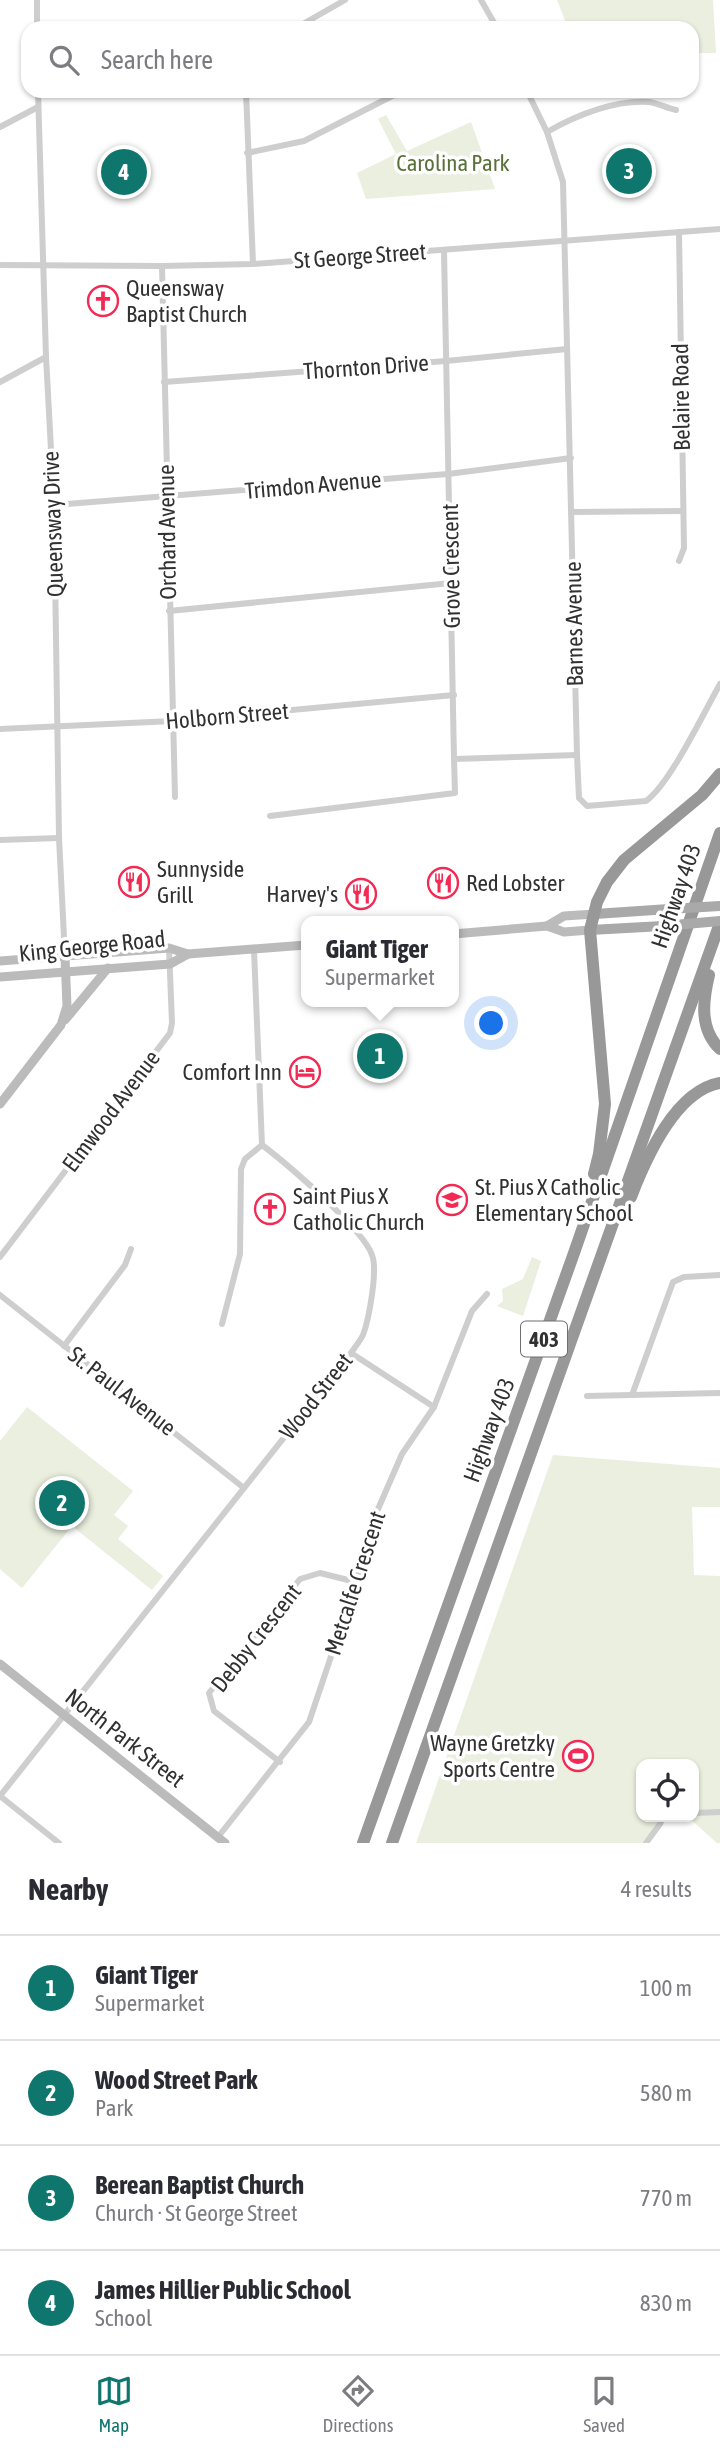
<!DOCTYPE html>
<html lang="en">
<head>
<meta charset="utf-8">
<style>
  body { margin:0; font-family:"Asap Condensed",sans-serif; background:#f7f7f7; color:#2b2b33 }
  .controls { position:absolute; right:21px; bottom:21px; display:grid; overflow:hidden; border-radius:14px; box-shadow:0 2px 5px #0004 }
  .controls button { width:63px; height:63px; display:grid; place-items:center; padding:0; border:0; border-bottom:2px solid #e1e1e2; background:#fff; color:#2b2b33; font:35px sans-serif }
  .you { position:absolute; left:492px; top:1024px; width:24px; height:24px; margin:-18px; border:5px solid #fff; border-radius:50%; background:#1a73e8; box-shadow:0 0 0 10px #1a73e833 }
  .badge { display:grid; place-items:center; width:46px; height:46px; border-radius:50%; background:#0f766e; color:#fff; font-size:23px; font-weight:700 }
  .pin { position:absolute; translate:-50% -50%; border:4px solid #fff; box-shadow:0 2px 7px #0006 }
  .popup { position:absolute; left:301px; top:916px; width:158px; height:91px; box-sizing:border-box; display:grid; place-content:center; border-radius:14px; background:#fff; filter:drop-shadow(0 2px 5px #0005); font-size:23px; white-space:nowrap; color:#7c7c81 }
  .popup b { font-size:26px; color:#2b2b33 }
  .popup::after { content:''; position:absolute; left:50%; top:100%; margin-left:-14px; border:14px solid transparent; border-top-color:#fff }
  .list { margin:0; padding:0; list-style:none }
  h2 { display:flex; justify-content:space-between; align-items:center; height:91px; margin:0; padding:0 28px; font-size:30px }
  h2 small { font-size:23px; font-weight:400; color:#7c7c81 }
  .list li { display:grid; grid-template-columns:46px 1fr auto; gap:21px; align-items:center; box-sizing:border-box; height:105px; padding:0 28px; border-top:2px solid #e1e1e2 }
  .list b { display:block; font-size:26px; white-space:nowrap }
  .list p { margin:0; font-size:23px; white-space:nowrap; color:#7c7c81 }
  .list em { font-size:23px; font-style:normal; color:#7c7c81 }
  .icon { flex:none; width:38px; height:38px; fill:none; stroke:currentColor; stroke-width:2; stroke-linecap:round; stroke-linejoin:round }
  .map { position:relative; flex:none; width:720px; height:1843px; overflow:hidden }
  .search { position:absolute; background:#fff; box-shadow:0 2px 5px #0004; left:21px; right:21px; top:21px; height:77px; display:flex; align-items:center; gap:18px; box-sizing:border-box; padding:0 24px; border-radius:21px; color:#7c7c81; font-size:26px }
  .sheet { height:511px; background:#fff }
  nav { display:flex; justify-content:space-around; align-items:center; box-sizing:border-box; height:98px; border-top:2px solid #e1e1e2; background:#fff; font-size:19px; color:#7c7c81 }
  nav a { display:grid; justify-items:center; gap:4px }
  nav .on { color:#0f766e }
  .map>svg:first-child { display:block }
  .green { fill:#eaefdf }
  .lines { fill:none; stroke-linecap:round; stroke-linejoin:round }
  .minor { stroke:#cecece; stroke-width:6 }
  .secondary { stroke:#bbb; stroke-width:9 }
  .primary { stroke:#a9a9a9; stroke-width:10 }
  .motorway { stroke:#989898; stroke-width:12 }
  .primary-bridge { stroke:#a9a9a9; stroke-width:10 }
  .labels { text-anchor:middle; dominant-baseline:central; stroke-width:7; stroke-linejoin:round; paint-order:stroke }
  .shield { fill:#fff; stroke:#6f6f6f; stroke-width:2 }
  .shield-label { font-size:21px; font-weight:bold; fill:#313131 }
  .park-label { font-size:23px; fill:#5b713a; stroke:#fff }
  .street-label { font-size:23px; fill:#313131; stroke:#fff }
  .poi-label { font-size:23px; fill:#313131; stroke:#fff; text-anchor:start }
</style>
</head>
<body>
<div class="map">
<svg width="720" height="1843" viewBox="0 0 720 1843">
  <rect width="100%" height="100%" fill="#fff"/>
  <g class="green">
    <polygon points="557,0 713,0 716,53 692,53 692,28 568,28"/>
    <polygon points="386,115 407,151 471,122 495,189 366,199 357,173 396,154 378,119"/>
    <polygon points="532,1257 541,1261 523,1316 497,1306 503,1301 502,1289 523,1279"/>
    <polygon points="27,1407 133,1491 114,1515 128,1526 118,1539 163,1576 152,1590 72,1526 22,1588 0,1569 0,1441"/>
    <polygon points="553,1455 720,1468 720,1507 692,1507 694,1575 720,1576 720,1843 717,1843 688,1817 694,1817 694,1764 641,1764 641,1817 671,1817 655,1827 642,1843 416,1843"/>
  </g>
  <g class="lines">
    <g class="minor">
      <polyline points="37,0 37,28"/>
      <polyline points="481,0 497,28"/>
      <polyline points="296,28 345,0"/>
      <polyline points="38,91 46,357 54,505 59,838 65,957"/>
      <polyline points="246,91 253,264"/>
      <path d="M527,91L547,132L563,182L577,755L579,798L587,806L646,801C670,784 704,712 720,684"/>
      <polyline points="0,127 38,107"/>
      <path d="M547,132C577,115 613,100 649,102C657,103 667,108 676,110"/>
      <polyline points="247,153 304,141 402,91"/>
      <polyline points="444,251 454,759 577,755"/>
      <polyline points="0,265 162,266 253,264 720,229"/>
      <polyline points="162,266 175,797"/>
      <polyline points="0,382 46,357"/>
      <polyline points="164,382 446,361 567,349"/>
      <polyline points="54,505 448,474 571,458"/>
      <polyline points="571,512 682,511"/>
      <polyline points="679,561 684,548 679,232"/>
      <polyline points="169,611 451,583"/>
      <polyline points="0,729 173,721 454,695"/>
      <polyline points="270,816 455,793 454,759"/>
      <polyline points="0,840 59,838"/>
      <polyline points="0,1257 170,1033 172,1023 169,948"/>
      <polyline points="0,1295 244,1488"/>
      <polyline points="222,1324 240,1254 241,1169 245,1159 262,1145"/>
      <polyline points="64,1346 125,1265 131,1249"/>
      <polyline points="351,1353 434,1407"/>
      <polyline points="632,1395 673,1282 684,1277 720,1275"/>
      <polyline points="587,1396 720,1393"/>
      <polyline points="280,1762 214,1711 209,1693 300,1579 320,1573 356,1582"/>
      <path d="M0,1796L351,1353C355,1347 360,1341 363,1335C369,1319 378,1270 372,1255C364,1230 286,1163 262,1145L254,950"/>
      <polyline points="0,1796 59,1843"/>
      <polyline points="694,1813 720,1812"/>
      <polyline points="218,1837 309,1722 356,1582 375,1516 402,1454 434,1407 472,1311 487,1294"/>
      <polyline points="646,1843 660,1824 663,1817"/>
    </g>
    <g class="secondary">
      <polyline points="547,926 564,916 595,914"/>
      <polyline points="453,934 547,926 564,932 590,930"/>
      <polyline points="0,961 169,948 188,954 306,945"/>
      <polyline points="0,977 170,964 188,954"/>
      <polyline points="65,1020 108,968"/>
      <polyline points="0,1104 61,1025 67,1006 65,957"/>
      <polyline points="0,1664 225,1843"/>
    </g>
    <g class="primary">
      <polyline points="595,914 669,909"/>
      <polyline points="590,930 663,926"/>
    </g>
    <g class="motorway">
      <path d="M709,975C703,1000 699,1029 720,1049"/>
      <polyline points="594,1174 599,1154 605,1104 590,930 597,902 607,882 624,860 702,795 720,774"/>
      <path d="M631,1197C646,1158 675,1091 720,1083"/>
      <polyline points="363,1843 574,1253 720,833"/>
      <polyline points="392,1843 720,923"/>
    </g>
    <g class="primary-bridge">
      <polyline points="669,909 720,906"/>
      <polyline points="663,926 720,921"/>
    </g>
  </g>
  <defs>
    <g id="church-ring" transform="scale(1.575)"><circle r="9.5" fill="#fff" stroke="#f22a54" stroke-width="1.5"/><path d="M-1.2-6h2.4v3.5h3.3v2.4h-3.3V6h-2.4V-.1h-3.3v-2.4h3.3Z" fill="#f22a54"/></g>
    <g id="restaurant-ring" transform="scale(1.575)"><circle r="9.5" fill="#fff" stroke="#f22a54" stroke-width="1.5"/><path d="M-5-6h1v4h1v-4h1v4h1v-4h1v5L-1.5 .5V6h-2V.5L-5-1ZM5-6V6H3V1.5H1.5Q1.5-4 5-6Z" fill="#f22a54"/></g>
    <g id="hotel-ring" transform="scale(1.575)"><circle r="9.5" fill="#fff" stroke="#f22a54" stroke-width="1.5"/><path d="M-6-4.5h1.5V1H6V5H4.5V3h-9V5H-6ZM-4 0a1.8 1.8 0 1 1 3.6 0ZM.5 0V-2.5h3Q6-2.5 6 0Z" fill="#f22a54"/></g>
    <g id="school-ring" transform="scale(1.575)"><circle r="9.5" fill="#fff" stroke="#f22a54" stroke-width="1.5"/><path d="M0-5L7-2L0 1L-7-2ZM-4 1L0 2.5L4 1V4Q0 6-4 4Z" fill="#f22a54"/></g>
    <g id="stadium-ring" transform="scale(1.575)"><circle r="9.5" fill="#fff" stroke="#f22a54" stroke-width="1.5"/><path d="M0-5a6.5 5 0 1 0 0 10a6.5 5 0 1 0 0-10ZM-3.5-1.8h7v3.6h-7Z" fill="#f22a54"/></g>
  </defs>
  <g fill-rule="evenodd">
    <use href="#church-ring" x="103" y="301"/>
    <use href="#restaurant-ring" x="134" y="882"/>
    <use href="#restaurant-ring" x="443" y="883"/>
    <use href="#restaurant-ring" x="361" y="894"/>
    <use href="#hotel-ring" x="305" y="1072"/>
    <use href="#school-ring" x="452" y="1200"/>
    <use href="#church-ring" x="270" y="1209"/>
    <use href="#stadium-ring" x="578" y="1756"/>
  </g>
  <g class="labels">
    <rect class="shield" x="521" y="1321.5" width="46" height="35" rx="5"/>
    <g class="shield-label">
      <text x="544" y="1339">403</text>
    </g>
    <g class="park-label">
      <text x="453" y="163">Carolina Park</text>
    </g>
    <g class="street-label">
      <text transform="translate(360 256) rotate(-4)">St George Street</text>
      <text transform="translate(366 367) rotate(-4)">Thornton Drive</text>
      <text transform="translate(681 397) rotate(-91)">Belaire Road</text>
      <text transform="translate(313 485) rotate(-5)">Trimdon Avenue</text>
      <text transform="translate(53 524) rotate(-92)">Queensway Drive</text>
      <text transform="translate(167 532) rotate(-91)">Orchard Avenue</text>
      <text transform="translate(451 566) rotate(-91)">Grove Crescent</text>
      <text transform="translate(574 624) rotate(-91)">Barnes Avenue</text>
      <text transform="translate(227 716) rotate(-5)">Holborn Street</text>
      <text transform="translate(676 896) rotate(-71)">Highway 403</text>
      <text transform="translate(92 946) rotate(-6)">King George Road</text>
      <text transform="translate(111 1111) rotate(-53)">Elmwood Avenue</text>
      <text transform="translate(122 1391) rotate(38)">St. Paul Avenue</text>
      <text transform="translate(316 1396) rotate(-52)">Wood Street</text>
      <text transform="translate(489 1430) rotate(-70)">Highway 403</text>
      <text transform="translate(355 1583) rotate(-72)">Metcalfe Crescent</text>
      <text transform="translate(256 1638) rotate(-52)">Debby Crescent</text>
      <text transform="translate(125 1738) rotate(38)">North Park Street</text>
    </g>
    <g class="poi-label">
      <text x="126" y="288">Queensway<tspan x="126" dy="26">Baptist Church</tspan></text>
      <text x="157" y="869">Sunnyside<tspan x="157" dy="26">Grill</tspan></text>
      <text x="466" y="883">Red Lobster</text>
      <text x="338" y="894" text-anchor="end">Harvey's</text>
      <text x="282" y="1072" text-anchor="end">Comfort Inn</text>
      <text x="475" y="1187">St. Pius X Catholic<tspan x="475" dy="26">Elementary School</tspan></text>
      <text x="293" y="1196">Saint Pius X<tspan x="293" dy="26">Catholic Church</tspan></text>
      <text x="555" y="1743" text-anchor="end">Wayne Gretzky<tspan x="555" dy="26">Sports Centre</tspan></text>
    </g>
  </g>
</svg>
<div class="controls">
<button><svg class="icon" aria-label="locate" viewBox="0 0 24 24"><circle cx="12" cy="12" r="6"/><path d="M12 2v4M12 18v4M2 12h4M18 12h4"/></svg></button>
</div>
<div class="you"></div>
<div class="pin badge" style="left:380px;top:1056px">1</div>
<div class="popup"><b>Giant Tiger</b>Supermarket</div>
<div class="pin badge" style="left:62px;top:1503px">2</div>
<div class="pin badge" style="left:629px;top:171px">3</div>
<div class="pin badge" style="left:124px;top:172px">4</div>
<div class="search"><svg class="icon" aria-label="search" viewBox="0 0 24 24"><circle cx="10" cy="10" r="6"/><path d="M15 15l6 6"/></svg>Search here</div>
</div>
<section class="sheet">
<h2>Nearby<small>4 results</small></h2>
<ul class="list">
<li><span class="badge">1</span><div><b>Giant Tiger</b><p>Supermarket</p></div><em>100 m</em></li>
<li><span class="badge">2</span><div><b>Wood Street Park</b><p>Park</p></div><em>580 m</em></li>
<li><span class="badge">3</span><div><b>Berean Baptist Church</b><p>Church · St George Street</p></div><em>770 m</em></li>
<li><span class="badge">4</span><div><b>James Hillier Public School</b><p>School</p></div><em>830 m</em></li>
</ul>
</section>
<nav>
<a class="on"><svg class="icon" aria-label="map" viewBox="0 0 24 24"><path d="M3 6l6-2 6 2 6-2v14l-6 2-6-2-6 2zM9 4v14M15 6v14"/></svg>Map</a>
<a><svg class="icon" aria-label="directions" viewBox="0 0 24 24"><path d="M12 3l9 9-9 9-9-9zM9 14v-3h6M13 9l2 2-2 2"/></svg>Directions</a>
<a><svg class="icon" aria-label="saved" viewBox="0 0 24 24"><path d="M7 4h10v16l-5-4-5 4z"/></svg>Saved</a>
</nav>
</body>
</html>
